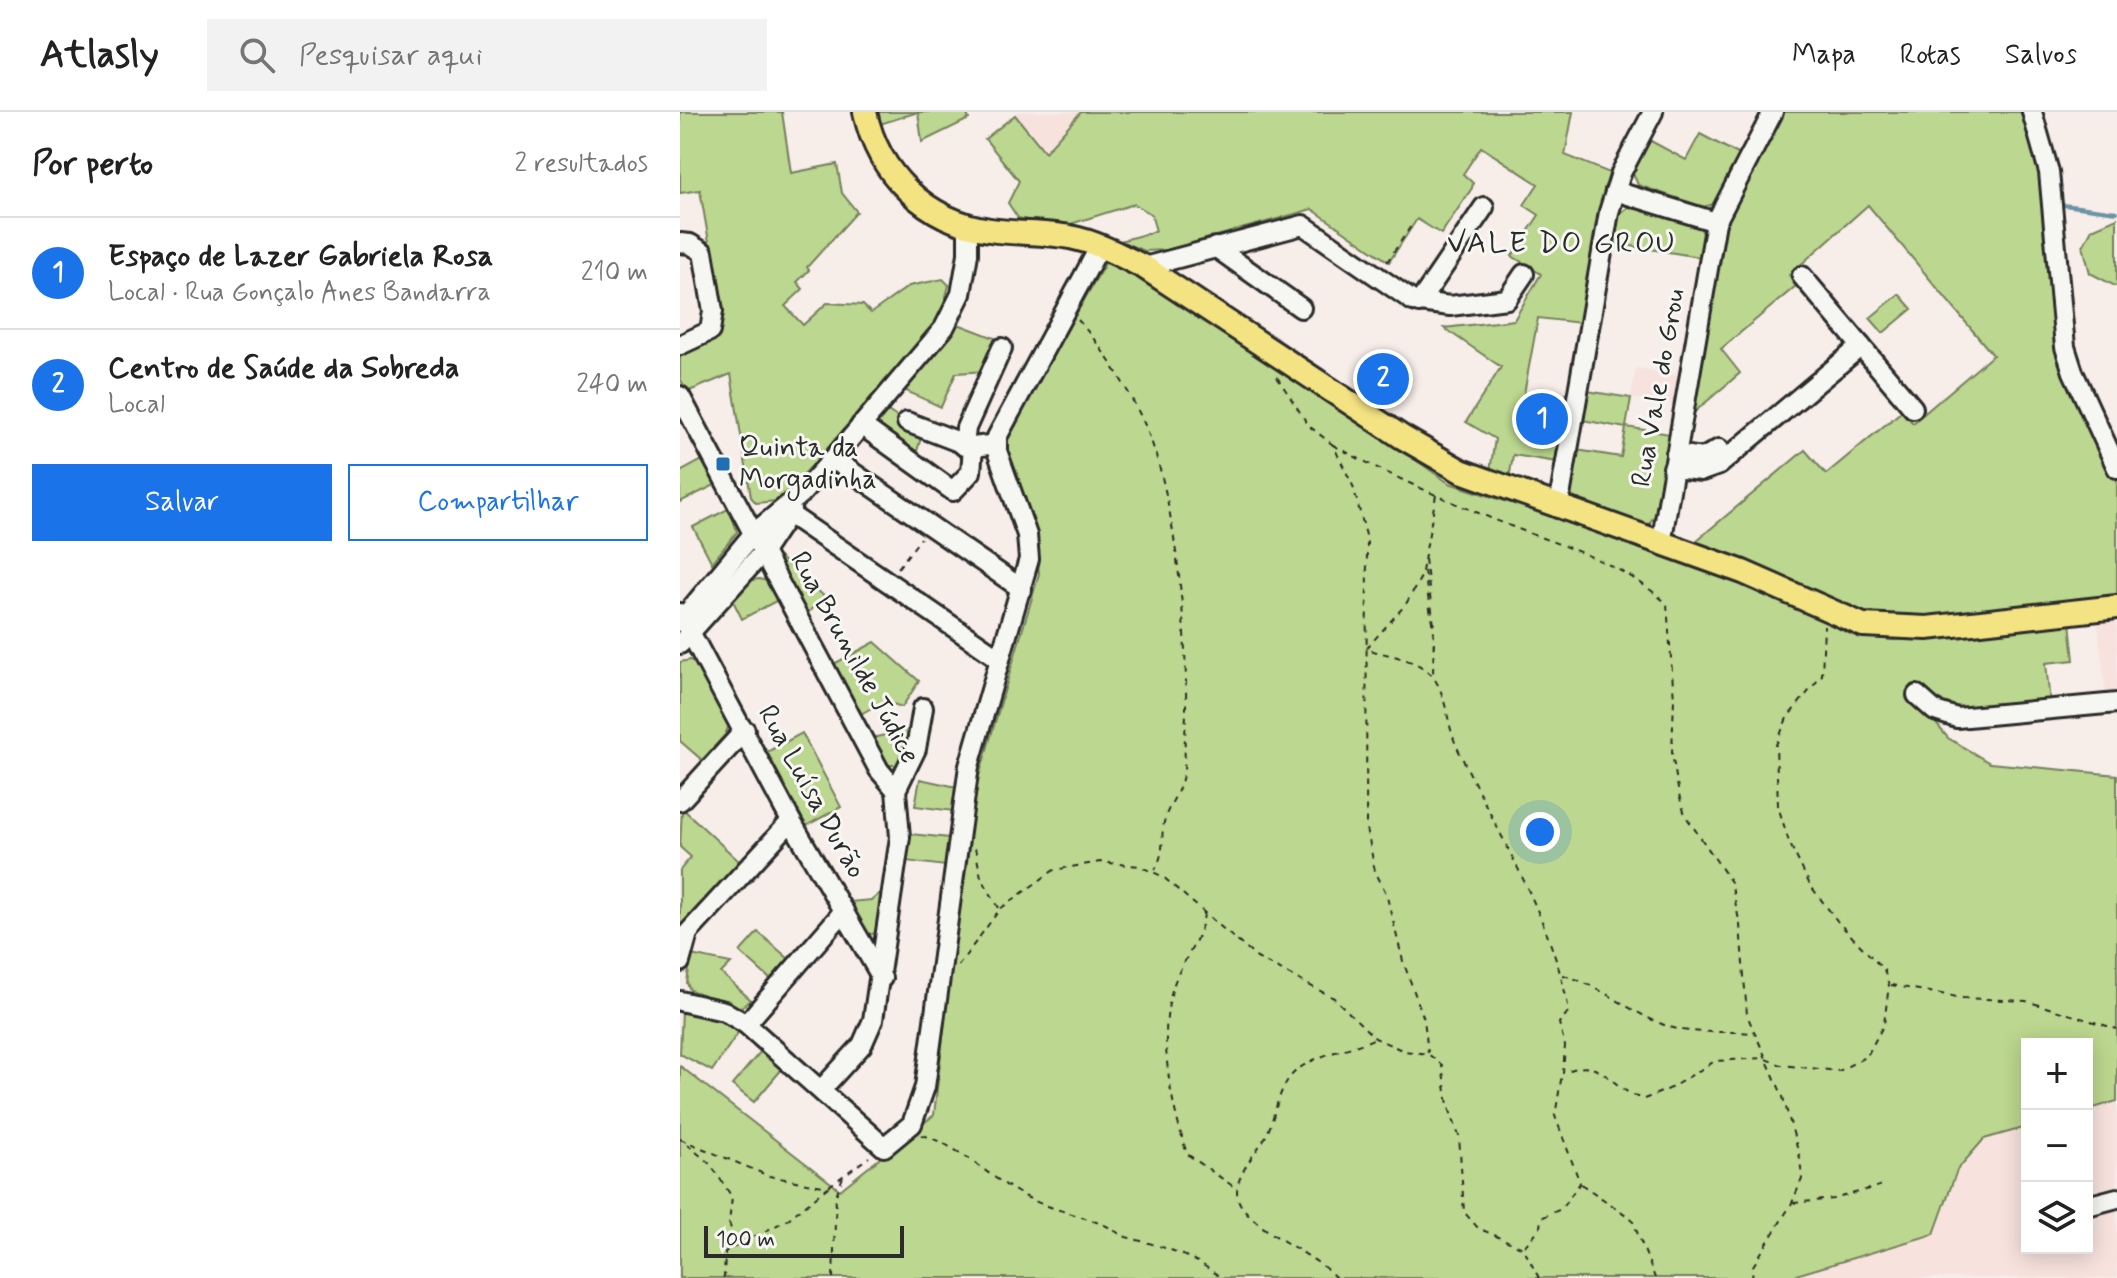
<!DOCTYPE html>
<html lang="pt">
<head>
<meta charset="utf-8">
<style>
  body { margin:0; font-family:Mynerve,sans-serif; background:#f2f2f2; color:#222 }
  .controls { position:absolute; right:24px; bottom:24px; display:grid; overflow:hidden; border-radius:0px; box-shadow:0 4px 20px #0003 }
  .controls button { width:72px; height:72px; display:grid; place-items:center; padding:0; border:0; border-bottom:2px solid #e0e0e0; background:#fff; color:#222; font:40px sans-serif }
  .scale { position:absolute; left:24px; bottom:20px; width:200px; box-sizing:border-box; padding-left:8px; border:4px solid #2b2b2b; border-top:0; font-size:22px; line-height:28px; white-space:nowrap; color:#2b2b2b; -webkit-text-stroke:6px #f6f6f2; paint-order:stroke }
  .you { position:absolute; left:860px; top:720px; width:28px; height:28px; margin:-20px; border:6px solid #fff; border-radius:50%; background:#1a73e8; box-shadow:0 0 0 12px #1a73e833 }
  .badge { display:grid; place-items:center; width:52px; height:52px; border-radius:50%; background:#1a73e8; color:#fff; font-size:26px; font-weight:700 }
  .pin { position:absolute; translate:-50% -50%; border:4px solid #fff; box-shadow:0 2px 8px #0006 }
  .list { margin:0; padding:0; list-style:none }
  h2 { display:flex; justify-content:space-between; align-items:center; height:104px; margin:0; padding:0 32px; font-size:34px }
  h2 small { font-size:26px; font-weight:400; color:#767676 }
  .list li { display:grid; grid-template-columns:52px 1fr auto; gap:24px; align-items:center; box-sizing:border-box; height:112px; padding:0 32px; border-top:2px solid #e0e0e0 }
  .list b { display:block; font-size:30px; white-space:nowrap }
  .list p { margin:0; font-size:26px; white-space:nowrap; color:#767676 }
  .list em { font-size:26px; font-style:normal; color:#767676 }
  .actions { display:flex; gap:16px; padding:24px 32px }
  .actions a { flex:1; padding:18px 0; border:2px solid #1a73e8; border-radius:0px; text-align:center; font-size:28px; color:#1a73e8 }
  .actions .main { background:#1a73e8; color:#fff }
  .icon { flex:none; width:44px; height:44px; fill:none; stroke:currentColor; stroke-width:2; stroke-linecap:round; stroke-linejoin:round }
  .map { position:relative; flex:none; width:1437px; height:1166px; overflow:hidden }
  header { display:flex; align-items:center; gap:48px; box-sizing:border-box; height:112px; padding:0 40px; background:#fff; border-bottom:2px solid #e0e0e0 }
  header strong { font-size:38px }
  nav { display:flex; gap:44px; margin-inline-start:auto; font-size:28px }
  .search { width:560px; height:72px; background:#f2f2f2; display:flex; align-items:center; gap:20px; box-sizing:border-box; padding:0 28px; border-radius:0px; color:#767676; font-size:30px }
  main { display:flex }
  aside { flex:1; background:#fff }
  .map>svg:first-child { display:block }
  .built { fill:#f8e2de }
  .green { fill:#bcd78f; stroke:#74815d; stroke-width:2 }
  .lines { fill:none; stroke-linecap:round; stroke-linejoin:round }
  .stream { stroke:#6a93a4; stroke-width:4 }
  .minor-casing { stroke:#2b2b2b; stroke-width:24 }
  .major-casing { stroke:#2b2b2b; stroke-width:28 }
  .path { stroke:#2b2b2b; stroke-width:2; stroke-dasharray:6 6; stroke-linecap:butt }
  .minor { stroke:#f6f6f2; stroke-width:18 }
  .major { stroke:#f4e382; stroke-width:22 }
  .poi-dot { fill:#1f6fb2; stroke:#f6f6f2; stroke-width:3 }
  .labels { text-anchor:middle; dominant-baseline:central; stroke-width:6; stroke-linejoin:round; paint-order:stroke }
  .street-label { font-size:28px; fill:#2b2b2b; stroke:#f6f6f2 }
  .poi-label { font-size:28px; fill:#2b2b2b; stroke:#f6f6f2; text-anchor:start }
  .neighbourhood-label { font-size:30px; letter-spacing:2px; fill:#2b2b2b; stroke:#f6f6f2 }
</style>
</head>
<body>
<header>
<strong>Atlasly</strong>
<div class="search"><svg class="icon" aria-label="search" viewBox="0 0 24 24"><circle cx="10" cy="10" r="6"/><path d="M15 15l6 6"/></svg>Pesquisar aqui</div>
<nav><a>Mapa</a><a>Rotas</a><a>Salvos</a></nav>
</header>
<main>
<aside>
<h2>Por perto<small>2 resultados</small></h2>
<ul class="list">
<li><span class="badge">1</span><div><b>Espaço de Lazer Gabriela Rosa</b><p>Local · Rua Gonçalo Anes Bandarra</p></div><em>210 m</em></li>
<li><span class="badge">2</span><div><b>Centro de Saúde da Sobreda</b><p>Local</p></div><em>240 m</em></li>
</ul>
<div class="actions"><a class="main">Salvar</a><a>Compartilhar</a></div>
</aside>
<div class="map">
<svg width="1437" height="1166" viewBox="0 0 1437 1166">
  <rect width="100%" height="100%" fill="#f7ede9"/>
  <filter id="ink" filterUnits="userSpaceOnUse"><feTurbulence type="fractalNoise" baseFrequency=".0125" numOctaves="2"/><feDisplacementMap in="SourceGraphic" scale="16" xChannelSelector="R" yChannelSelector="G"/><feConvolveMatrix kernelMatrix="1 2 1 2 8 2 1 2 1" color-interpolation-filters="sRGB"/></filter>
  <g filter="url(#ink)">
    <g class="built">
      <polygon points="338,0 401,0 365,40 335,3"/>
      <polygon points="956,256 1000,263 994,292 951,286"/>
      <polygon points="1437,505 1437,584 1426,585 1417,507"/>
      <polygon points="1437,990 1437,1166 1106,1166 1254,1122 1277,1058 1304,1027 1347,1015 1347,1136 1407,1136 1407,998"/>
    </g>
    <g class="green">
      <path d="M0,0H102L111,61L157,52L162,81L177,100L127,155L129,158L117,170L123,177L105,194L123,213L147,191L183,193L191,201L229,174L263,167L269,173L263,196L251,220L116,373L96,389L76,391L71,385L51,262L7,280L0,266V241C20,234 40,230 42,205L20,78L0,81Z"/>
      <polygon points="195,0 286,0 289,7 242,30 238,0 197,13"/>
      <polygon points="401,0 893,0 885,43 930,61 901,211 858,206 838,314 882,321 877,350 833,343 829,367 810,359 815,327 786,310 821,255 764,216 834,208 861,162 832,144 859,103 844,93 858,72 801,35 783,62 793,71 792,76 761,122 737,107 709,150 632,97 487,138 464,139 440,129 476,119 471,102 454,92 381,115 338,106 328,91 339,69 305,27 335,3 365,40"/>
      <polygon points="1101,0 1346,0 1359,35 1377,198 1437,364 1437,485 1233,509 1196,508 1010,434 1125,338 1146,362 1222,299 1233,311 1313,243 1188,93 1109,163 1117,173 1041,237 1060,261 1011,303 1041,120"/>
      <polygon points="1020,22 1060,43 1034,92 1023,95 958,73 952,59 967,27 1006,48"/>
      <polygon points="951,93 1019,113 1024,123 1020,145 932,131 938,103"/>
      <polygon points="1437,106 1437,173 1435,174 1410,161 1403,134 1412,117"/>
      <polygon points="428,146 472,165 769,371 1052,462 1184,525 1214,528 1390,510 1394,548 1366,551 1370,591 1272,599 1235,577 1229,579 1268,626 1310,651 1437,663 1437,989 1407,998 1407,932 1347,932 1347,1015 1304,1027 1277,1058 1254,1122 1106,1166 0,1166 0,954 160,1078 254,1003 289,698 359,462 355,417 326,345 325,327"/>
      <polygon points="1219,182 1232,197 1203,221 1190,206"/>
      <polygon points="278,212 320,228 306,259 276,261 261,295 224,278"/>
      <polygon points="907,279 951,286 946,315 990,322 975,403 968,413 891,385 896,338 941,345 946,316 902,308"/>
      <polygon points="208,299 242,322 236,343 195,315"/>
      <polygon points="24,347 37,372 0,390 0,360"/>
      <polygon points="50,396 57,420 32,451 13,415"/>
      <polygon points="99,445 144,484 126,503 103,461"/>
      <polygon points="79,467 87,469 98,488 62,507 53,489 71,468"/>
      <polygon points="195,530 239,569 222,595 204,589 179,603 152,553"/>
      <polygon points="10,548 17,551 49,613 45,623 22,648 0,629 0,550"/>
      <polygon points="231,617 220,653 205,653 192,626"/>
      <polygon points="122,621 161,695 126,714 87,640"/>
      <polygon points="240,667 277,675 273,699 235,694"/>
      <polygon points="2,696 60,750 0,818 0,758 11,745 0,735"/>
      <polygon points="230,722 269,726 265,754 226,749"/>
      <polygon points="204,778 197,821 186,823 168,790 192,788"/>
      <polygon points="78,820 109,847 90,867 60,840"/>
      <polygon points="11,843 51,851 41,861 71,888 60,896 10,878 7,871"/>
      <polygon points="2,898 39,908 59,919 32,959 0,942"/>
      <polygon points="81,939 102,957 74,990 52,973"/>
    </g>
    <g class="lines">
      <polyline class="stream" points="1383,93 1437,100"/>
      <g class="minor-casing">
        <g id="minor">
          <polyline points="1352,0 1369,60 1385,235 1393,260 1437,356"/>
          <polyline points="935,79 1036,110"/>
          <polyline points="0,131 10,132 23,140 33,199 30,219 0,233"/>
          <polyline points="535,135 621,196"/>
          <polyline points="464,155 623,113 733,189 770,194 827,187 844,162"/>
          <polyline points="1122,164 1233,296"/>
          <polyline points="739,191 804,95"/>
          <polyline points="0,284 199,658 216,678"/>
          <polyline points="227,310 292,335"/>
          <polyline points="181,313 273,379 291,360 293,335 317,332"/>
          <polyline points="284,334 286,316 322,236"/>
          <polyline points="996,342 1023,346 1039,337"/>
          <polyline points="153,347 342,477"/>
          <polyline points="993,356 1022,359 1039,353 1181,234"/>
          <polyline points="878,396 929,100 941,61 973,0"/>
          <polyline points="109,402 320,547"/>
          <polyline points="981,432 1036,110 1093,0"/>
          <polyline points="0,501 111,709 202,866"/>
          <polyline points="0,510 73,422 121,382 153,347 264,216 281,182 288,142 288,114"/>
          <polyline points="0,532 83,440 111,398"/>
          <polyline points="1237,583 1255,599 1277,606 1437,591"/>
          <polyline points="0,689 65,618"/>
          <polyline points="0,850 8,821 111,709"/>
          <polyline points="0,889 44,899 66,912 204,1035 232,1012 245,975 289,654 349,447 347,423 317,339 317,325 420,134"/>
          <polyline points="66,912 164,799"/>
          <polyline points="141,978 182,933 193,908 220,725 216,678 236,637 243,596"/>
          <polyline points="1407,1094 1437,1086"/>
        </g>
      </g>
      <g class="major-casing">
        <path id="major" d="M185,0C198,62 246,109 310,118C336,122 364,120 390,125C416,130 440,143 464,155L722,325L781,359L1063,460L1183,513L1247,516L1437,495"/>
      </g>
      <g class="path">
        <polyline points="707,150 733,111"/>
        <path d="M398,208C424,237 447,275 464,311C498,386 510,542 505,624C504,638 506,654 502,667C499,681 489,693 485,706C479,729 487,735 475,758"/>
        <polyline points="597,265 629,314 653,333 673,374 687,427 686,712 695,759 706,781 723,849 744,907 748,941"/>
        <path d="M653,333C710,364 768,389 828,413C883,435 943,450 987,492L994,587L992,641L999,683L1005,703L1051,770L1060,813L1067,903L1103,985L1120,1046L1122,1067L1112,1091L1073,1154L1072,1166"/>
        <path d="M756,383L741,465L726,492L686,537C706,543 740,547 753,565C767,583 767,614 777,635C818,723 871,803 889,899L879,911L885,934L883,961C924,941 930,979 964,987L989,977L1035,949L1083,946L1101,953L1159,959L1187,944L1204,912L1209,873L1204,858L1158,810L1130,773L1109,730L1098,694L1096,633L1107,606L1142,563L1144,514"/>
        <polyline points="745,447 754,513 753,564"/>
        <polyline points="218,456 241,426"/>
        <polyline points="744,459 753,516"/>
        <polyline points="754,548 755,530"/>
        <polyline points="295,736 301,765 319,796"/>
        <path d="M524,801C522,828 501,849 493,875C477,927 491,991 507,1042L557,1077"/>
        <polyline points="278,854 320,797 374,758 420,750 459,754 482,764 577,846 654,886 695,926 724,939 748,942 762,953 768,993 779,1024 784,1100 798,1116 843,1136"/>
        <path d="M883,863C923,874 951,902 990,915C1015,923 1045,918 1071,921"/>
        <polyline points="1211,873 1283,886 1346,889 1437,917"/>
        <path d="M242,1023C277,1033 306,1062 337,1080C366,1097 395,1101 424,1113C432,1116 438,1122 446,1125C481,1134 512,1142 541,1166"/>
        <polyline points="0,1027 89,1064 148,1075 107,1108 45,1140 44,1166"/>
        <polyline points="7,1032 31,1053 52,1085 49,1111 56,1131"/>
        <polyline points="901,1072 952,1107 975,1166"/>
        <polyline points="149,1074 189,1045"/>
        <polyline points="1113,1091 1154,1087 1206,1072"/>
        <polyline points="153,1166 156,1083 163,1065"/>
        <path d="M656,1166C629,1138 588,1127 563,1096C543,1072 579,1040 588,1020C596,1000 599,973 616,959C637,941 671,938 695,926"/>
        <polyline points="859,1166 843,1136 860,1116 861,1106 881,1097 900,1071 875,1004 882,962"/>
      </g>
      <use href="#minor" class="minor"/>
      <use href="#major" class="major"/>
    </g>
  </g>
  <rect class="poi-dot" x="35" y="344" width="16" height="16" rx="4"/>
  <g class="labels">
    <g class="street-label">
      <text transform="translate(979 276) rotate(-80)">Rua Vale do Grou</text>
      <text transform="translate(174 546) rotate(61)">Rua Brunilde Júdice</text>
      <text transform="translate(131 680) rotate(61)">Rua Luísa Durão</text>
    </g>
    <g class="poi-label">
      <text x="59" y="336">Quinta da<tspan x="59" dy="32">Morgadinha</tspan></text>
    </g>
    <g class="neighbourhood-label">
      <text x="882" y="131">VALE DO GROU</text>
    </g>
  </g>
</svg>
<div class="controls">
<button>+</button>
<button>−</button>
<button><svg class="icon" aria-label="layers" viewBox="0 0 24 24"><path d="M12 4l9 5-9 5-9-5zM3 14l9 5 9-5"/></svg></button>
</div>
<div class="scale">100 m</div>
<div class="you"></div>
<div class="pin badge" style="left:862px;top:307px">1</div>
<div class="pin badge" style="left:703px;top:267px">2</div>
</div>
</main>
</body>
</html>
